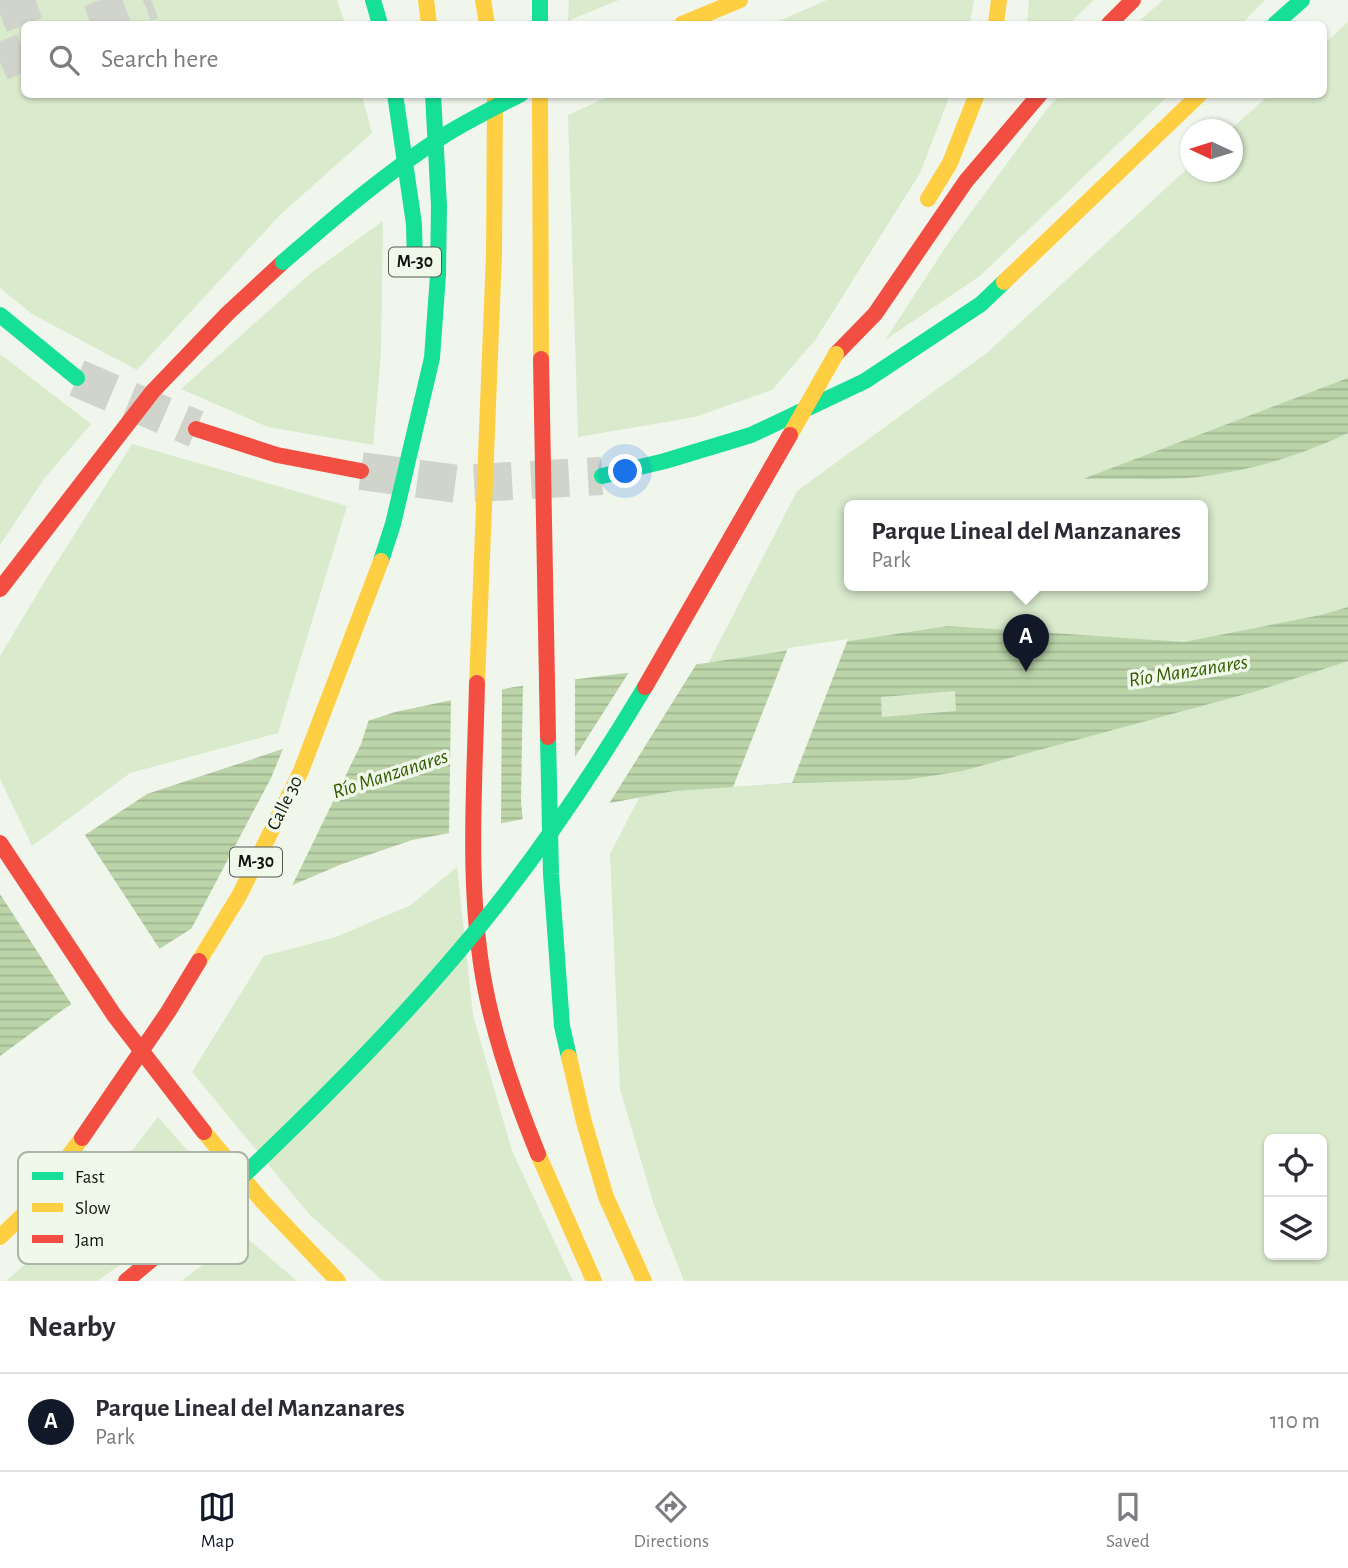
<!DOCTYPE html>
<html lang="en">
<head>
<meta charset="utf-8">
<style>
  body { margin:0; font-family:"Alegreya Sans",sans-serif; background:#f2f2f3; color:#2b2b33 }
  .controls { position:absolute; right:21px; bottom:21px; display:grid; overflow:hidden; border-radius:10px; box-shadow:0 2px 5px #0004 }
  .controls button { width:63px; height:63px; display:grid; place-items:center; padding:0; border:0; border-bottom:2px solid #e1e1e2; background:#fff; color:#2b2b33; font:35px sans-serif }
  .compass { position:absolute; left:1180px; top:119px; width:63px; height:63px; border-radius:50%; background:#fff; box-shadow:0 2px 5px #0004; rotate:274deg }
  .you { position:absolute; left:626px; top:472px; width:24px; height:24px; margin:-18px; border:5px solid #fff; border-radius:50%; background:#1a73e8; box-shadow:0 0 0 10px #1a73e833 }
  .badge { display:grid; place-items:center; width:46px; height:46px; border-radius:50%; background:#111827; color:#fff; font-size:23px; font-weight:700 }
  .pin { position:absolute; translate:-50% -58px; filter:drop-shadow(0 2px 4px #0008) }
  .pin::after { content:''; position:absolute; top:37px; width:24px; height:21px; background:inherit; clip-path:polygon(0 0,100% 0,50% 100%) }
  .popup { position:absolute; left:844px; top:500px; width:364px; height:91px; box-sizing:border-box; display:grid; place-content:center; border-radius:10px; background:#fff; filter:drop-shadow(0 2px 5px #0005); font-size:23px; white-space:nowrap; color:#7c7c81 }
  .popup b { font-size:26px; color:#2b2b33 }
  .popup::after { content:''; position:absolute; left:50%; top:100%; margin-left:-14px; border:14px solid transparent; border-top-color:#fff }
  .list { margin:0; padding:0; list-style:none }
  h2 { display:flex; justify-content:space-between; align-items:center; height:91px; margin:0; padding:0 28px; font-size:30px }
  h2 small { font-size:23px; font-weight:400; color:#7c7c81 }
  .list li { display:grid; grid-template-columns:46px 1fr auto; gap:21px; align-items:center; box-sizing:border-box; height:98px; padding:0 28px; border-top:2px solid #e1e1e2 }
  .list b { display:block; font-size:26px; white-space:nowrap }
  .list p { margin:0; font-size:23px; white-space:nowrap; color:#7c7c81 }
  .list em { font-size:23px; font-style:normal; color:#7c7c81 }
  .icon { flex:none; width:38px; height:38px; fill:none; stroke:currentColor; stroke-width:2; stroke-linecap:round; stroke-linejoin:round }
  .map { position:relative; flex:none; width:1348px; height:1281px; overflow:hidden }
  .search { position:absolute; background:#fff; box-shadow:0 2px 5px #0004; left:21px; right:21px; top:21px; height:77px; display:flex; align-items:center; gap:18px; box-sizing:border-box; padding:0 24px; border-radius:10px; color:#7c7c81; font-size:26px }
  .sheet { height:189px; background:#fff }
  nav { display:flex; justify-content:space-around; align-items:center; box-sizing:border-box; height:98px; border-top:2px solid #e1e1e2; background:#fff; font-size:19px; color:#7c7c81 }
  nav a { display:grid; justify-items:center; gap:4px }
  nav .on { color:#111827 }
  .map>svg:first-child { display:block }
  .green { fill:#d9eacd; fill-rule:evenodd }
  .water { fill:url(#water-rules); fill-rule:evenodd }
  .pier { fill:#f1f6ec }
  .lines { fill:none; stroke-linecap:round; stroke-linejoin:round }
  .highway-tunnel { stroke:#d0d4cb; stroke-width:38; stroke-dasharray:38 19; stroke-linecap:butt }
  .fast { stroke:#16e098; stroke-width:16 }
  .slow { stroke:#ffcf43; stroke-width:16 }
  .jam { stroke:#f24e42; stroke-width:16 }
  .fast-bridge { stroke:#16e098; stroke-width:16 }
  .slow-bridge { stroke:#ffcf43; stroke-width:16 }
  .jam-bridge { stroke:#f24e42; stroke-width:16 }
  .labels { text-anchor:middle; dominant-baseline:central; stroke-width:7; stroke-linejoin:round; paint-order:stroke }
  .shield { fill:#f0f9e9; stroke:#555951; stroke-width:2 }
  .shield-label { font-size:18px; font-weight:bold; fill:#121510 }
  .street-label { font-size:19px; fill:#121510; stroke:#f0f9e9 }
  .water-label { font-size:21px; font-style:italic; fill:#315900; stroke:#f0f9e9 }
  .key { fill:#f0f9e9; stroke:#adb5a8; stroke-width:2 }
  .key-label { font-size:19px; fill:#121510 }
</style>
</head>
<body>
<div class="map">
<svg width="1348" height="1281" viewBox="0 0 1348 1281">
  <defs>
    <pattern id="water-rules" width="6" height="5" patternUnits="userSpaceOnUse" patternTransform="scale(1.75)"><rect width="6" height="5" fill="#bbd4a9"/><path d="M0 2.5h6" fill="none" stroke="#a0b590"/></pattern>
  </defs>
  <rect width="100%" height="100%" fill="#f1f6ec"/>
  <g class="green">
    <polygon points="0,0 337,0 345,24 24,24 24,94 362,95 372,133 280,215 137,370 32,314 0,288"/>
    <polygon points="569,0 619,0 568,21"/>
    <polygon points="827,0 974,0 970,24 772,24"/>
    <polygon points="1029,0 1094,0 1069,24 1027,24"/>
    <polygon points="1163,0 1265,0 1241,24 1136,24"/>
    <path d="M1348,22V1281H684L654,1205L620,1089L610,854L797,491L988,352L1190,166V172H1232V130L1231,129L1269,95L1324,94V44ZM849,506H1203V586H849ZM1269,1139H1322V1255H1269Z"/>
    <polygon points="614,94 950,95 920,173 816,339 772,390 695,417 578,437 568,115"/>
    <polygon points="1061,95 1169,95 980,276 885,340 949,242 1050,105"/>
    <polygon points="383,221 381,353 373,445 268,427 181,389 311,273"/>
    <polygon points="0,354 91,424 44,479 0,545"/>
    <polygon points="132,444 347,506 278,733 130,773 32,846 0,779 0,656 48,576"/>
    <polygon points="457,867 473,1015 512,1151 573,1281 383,1281 309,1214 192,1072 264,956 336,937 411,905"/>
    <polygon points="158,1117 210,1176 130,1258 97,1281 6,1281 84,1212"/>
    <polygon points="243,1235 297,1281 181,1281"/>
  </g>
  <g class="water">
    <path d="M1348,378V433C1298,457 1242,473 1187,478C1153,480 1118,478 1083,479Z"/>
    <path d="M1348,607V661L1257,691L962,771L906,780L792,783L674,791L412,840L342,864L194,927L64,1009L0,1056V891L147,794L395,712L514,687L706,663L948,626L1184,642L1321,615ZM955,691L956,711L882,717L881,697Z"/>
  </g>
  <g class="pier">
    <polygon points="848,639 792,783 733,787 788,648"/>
    <polygon points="699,660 607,807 523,823 521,801 523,683 575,676 575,757 631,669"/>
    <polygon points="502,686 501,827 449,837 451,697"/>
    <polygon points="370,716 361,744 290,890 188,935 271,778 285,744"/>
    <polygon points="83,832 161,951 74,1008 0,894 0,886"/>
  </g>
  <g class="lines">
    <g class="highway-tunnel">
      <polyline points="0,14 36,0"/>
      <polyline points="91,24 151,0"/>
      <polyline points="0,62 24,52"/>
      <polyline points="77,378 196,429"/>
      <polyline points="361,471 458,484 602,476"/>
    </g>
    <g class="fast">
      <polyline points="373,0 380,24"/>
      <polyline points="540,0 540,24"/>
      <polyline points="1275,24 1302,0"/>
      <polyline points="395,94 414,224 415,264"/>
      <polyline points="0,315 77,378"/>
      <polyline points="602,476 665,461 751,435 865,381 981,304 1004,282"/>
      <polyline points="381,561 393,524 432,358 438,275 439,206 433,94"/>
      <polyline points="548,737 551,874 562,1026 569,1057"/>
    </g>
    <g class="slow">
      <polyline points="426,0 429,24"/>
      <polyline points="483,0 487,24"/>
      <polyline points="682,24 740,0"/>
      <polyline points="996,24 999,0"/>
      <polyline points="540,94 541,359"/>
      <polyline points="928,199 950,163 977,94"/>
      <polyline points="1004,282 1200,94"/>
      <polyline points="477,683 494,254 495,94"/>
      <polyline points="569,1057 584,1122 606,1197 644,1281"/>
      <polyline points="204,1132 263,1202 338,1281"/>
      <polyline points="538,1154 594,1281"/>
      <polyline points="0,1237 26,1212 82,1138"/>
    </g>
    <g class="jam">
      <polyline points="1109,24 1133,0"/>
      <polyline points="836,354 875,314 966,181 1040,94"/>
      <polyline points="541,359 548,737"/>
      <polyline points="196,429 277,455 361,471"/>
      <polyline points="0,589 153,391 228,313 283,262"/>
      <path d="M477,683C475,783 466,888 485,987C496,1044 516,1100 538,1154"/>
      <polyline points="0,843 114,1015 204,1132"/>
      <polyline points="126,1281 181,1235"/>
    </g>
    <g class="fast-bridge">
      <path d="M283,262C335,217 387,172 445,135C469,120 495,107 521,94"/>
      <path d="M181,1235C277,1144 374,1052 459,951C529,869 590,779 645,687"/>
    </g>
    <g class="slow-bridge">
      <polyline points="790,435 836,354"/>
      <polyline points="199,961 239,896 301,771 381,561"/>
    </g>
    <g class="jam-bridge">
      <polyline points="645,687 790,435"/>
      <polyline points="82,1138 168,1012 199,961"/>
    </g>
  </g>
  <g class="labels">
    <g class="shield">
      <rect x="389" y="247.5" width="52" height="29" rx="5"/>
      <rect x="230" y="847.5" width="52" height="29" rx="5"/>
    </g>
    <g class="shield-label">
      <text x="415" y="262">M-30</text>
      <text x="256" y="862">M-30</text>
    </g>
    <g class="street-label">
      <text transform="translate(285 803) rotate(-64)">Calle 30</text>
    </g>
    <g class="water-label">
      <text transform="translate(1188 671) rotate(-9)">Río Manzanares</text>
      <text transform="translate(390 774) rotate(-18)">Río Manzanares</text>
    </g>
  </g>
  <rect x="18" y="1152" width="230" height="112" rx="10" class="key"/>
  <rect x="32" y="1172" width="31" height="8" fill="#16e098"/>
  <rect x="32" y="1203" width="31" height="9" fill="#ffcf43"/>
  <rect x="32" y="1235" width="31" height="8" fill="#f24e42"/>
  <g class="key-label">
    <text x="75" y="1183">Fast</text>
    <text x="75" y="1214">Slow</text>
    <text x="75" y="1246">Jam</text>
  </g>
</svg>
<div class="controls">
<button><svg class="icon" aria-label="locate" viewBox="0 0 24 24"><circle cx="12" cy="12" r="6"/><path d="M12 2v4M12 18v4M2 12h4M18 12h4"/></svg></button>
<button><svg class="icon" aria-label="layers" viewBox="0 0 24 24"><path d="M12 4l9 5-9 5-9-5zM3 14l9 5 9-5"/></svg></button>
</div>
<svg class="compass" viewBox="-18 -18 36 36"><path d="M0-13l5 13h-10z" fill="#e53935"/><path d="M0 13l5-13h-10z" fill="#7c7c81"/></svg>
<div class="you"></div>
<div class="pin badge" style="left:1026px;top:672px">A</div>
<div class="popup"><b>Parque Lineal del Manzanares</b>Park</div>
<div class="search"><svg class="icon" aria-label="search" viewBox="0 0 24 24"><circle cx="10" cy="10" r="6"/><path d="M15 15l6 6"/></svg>Search here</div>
</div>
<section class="sheet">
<h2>Nearby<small></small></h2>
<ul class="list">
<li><span class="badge">A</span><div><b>Parque Lineal del Manzanares</b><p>Park</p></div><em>110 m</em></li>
</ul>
</section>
<nav>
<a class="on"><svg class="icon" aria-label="map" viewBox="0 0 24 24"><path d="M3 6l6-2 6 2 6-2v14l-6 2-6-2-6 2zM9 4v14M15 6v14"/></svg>Map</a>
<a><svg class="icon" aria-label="directions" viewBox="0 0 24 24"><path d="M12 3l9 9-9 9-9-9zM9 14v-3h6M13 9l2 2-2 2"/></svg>Directions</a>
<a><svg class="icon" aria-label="saved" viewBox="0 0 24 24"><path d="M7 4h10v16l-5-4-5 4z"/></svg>Saved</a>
</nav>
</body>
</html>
